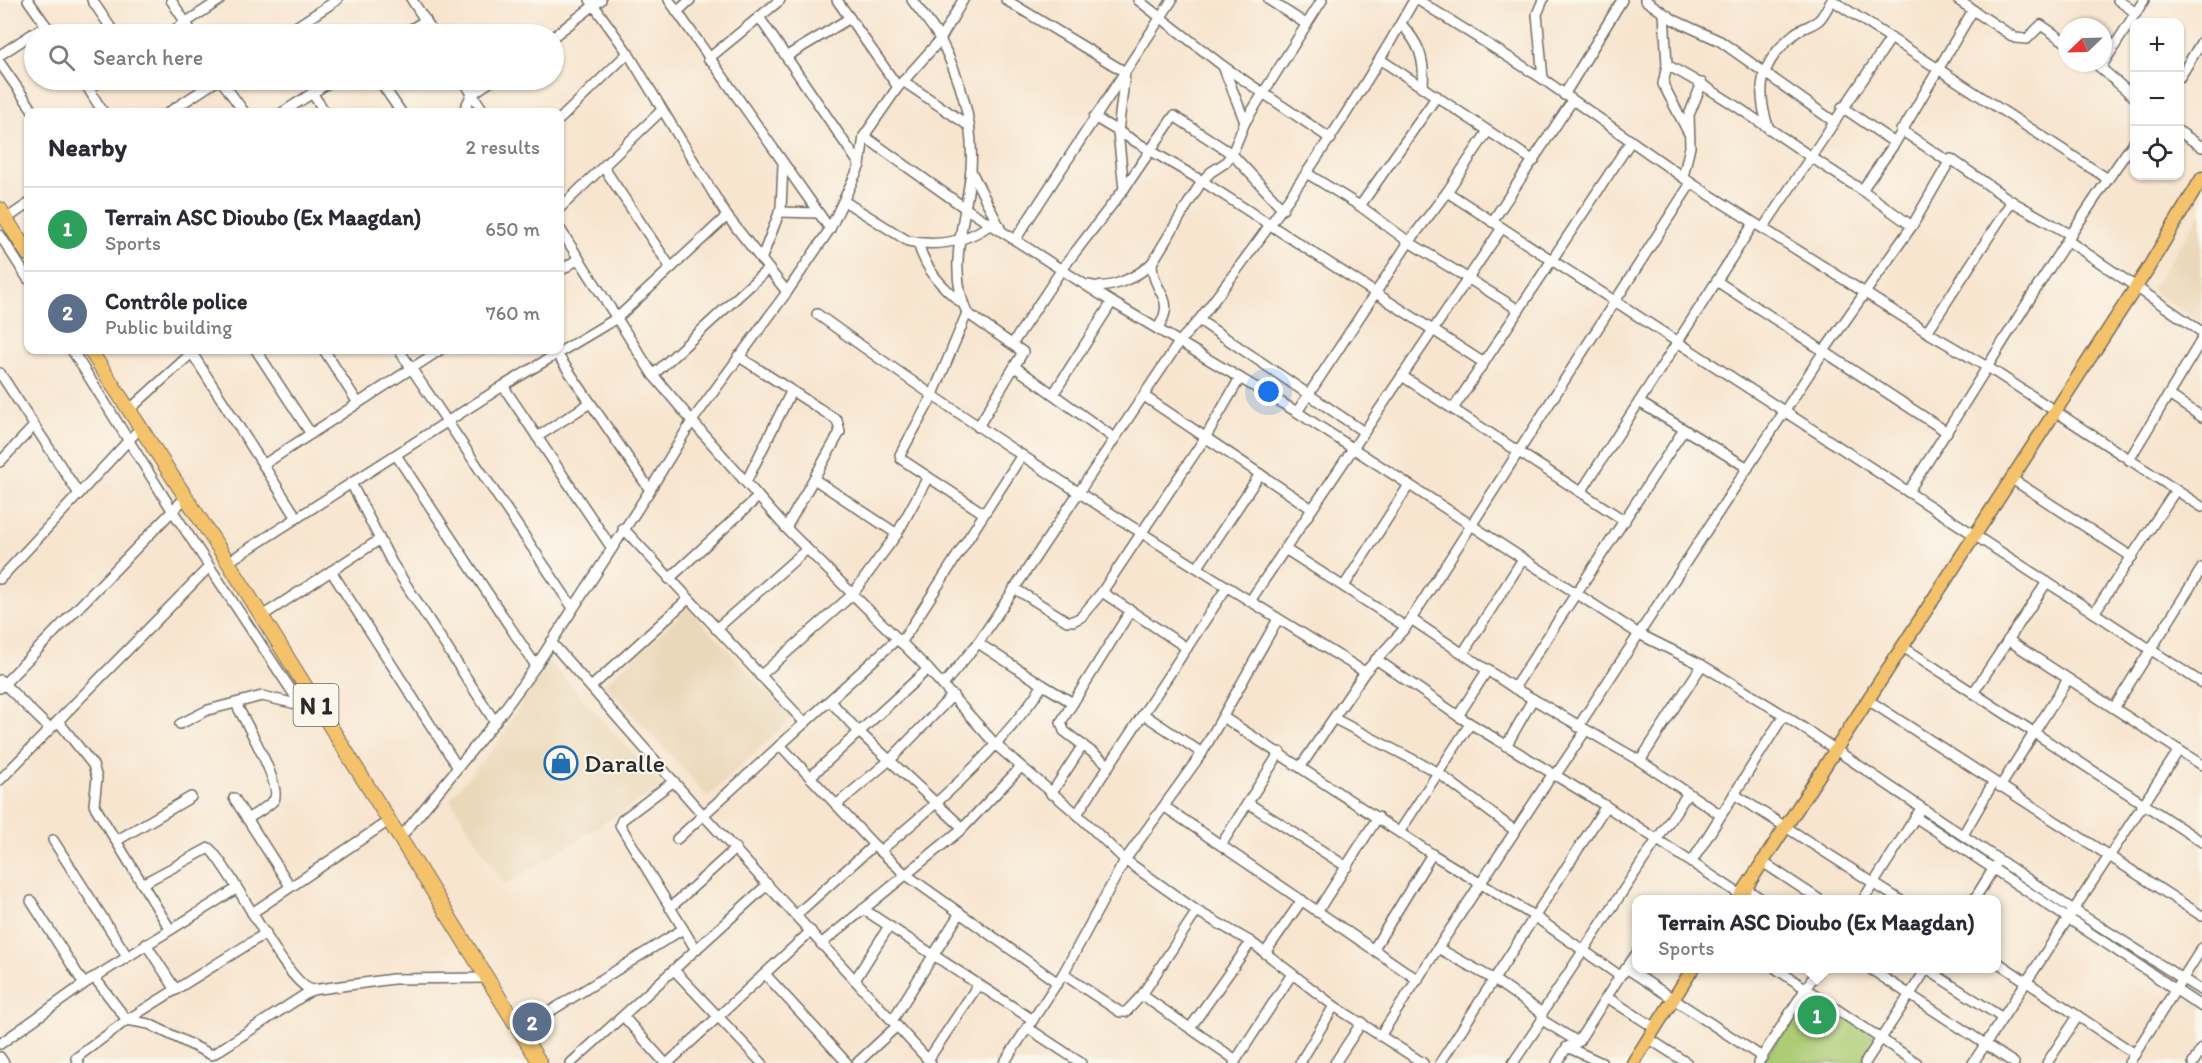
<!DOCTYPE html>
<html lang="en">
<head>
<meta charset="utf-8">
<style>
  body { margin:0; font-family:Itim,sans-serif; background:#f7f7f7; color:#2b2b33 }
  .controls { position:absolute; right:18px; top:18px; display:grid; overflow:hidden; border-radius:12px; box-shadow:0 2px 4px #0004 }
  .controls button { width:54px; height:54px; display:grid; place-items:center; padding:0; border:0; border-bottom:2px solid #e1e1e2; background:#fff; color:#2b2b33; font:30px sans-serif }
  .compass { position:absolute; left:2058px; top:18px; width:54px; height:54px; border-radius:50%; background:#fff; box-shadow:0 2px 4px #0004; rotate:247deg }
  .you { position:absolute; left:1269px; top:392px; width:21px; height:21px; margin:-15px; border:4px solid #fff; border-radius:50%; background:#1a73e8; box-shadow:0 0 0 9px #1a73e833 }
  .badge { display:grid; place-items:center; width:39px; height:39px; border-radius:50%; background:#1f6fb2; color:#fff; font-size:20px; font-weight:700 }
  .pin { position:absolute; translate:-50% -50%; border:3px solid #fff; box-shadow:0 2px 6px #0006 }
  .popup { position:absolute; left:1632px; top:895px; width:369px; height:78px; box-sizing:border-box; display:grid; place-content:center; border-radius:12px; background:#fff; filter:drop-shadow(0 2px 4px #0005); font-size:20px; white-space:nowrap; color:#7c7c81 }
  .popup b { font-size:22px; color:#2b2b33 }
  .popup::after { content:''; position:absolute; left:50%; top:100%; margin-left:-12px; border:12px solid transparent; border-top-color:#fff }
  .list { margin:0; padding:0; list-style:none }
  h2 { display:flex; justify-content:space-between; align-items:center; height:78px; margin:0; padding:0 24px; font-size:26px }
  h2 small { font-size:20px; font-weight:400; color:#7c7c81 }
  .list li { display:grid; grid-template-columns:39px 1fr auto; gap:18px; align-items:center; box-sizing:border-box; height:84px; padding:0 24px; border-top:2px solid #e1e1e2 }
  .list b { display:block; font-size:22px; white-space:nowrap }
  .list p { margin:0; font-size:20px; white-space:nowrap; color:#7c7c81 }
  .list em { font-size:20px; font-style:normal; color:#7c7c81 }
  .icon { flex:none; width:33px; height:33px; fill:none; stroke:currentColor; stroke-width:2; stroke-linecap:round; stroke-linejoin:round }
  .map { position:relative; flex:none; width:2202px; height:1063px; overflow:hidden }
  .search { position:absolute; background:#fff; box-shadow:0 2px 4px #0004; left:24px; top:24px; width:540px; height:66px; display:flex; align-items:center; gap:15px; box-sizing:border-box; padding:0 21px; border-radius:33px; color:#7c7c81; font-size:22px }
  .panel { position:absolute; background:#fff; box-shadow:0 2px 4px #0004; left:24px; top:108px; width:540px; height:246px; border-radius:12px }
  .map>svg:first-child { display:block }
  .built { fill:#ebd8ba }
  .green { fill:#accc74; stroke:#6c7c50; stroke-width:1.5 }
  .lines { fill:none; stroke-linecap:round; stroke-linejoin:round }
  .minor-casing { stroke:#726c64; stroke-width:12 }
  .major-casing { stroke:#726c64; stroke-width:15 }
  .highway-casing { stroke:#726c64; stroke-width:16 }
  .minor { stroke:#fff; stroke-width:9 }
  .major { stroke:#f3c26a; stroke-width:12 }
  .highway { stroke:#f3c26a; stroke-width:14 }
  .labels { text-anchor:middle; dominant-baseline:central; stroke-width:4.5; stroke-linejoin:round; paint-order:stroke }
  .shield { fill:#fbf7ec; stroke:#696865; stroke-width:1.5 }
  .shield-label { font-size:24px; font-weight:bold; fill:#2b2b2b }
  .poi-label { font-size:26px; fill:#2b2b2b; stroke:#fbf7ec; text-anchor:start }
</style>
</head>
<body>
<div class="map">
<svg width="2202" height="1063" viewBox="0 0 2202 1063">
  <rect width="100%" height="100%" fill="#fbf7ec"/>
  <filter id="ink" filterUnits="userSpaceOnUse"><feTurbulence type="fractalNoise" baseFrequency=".0167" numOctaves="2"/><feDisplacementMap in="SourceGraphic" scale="12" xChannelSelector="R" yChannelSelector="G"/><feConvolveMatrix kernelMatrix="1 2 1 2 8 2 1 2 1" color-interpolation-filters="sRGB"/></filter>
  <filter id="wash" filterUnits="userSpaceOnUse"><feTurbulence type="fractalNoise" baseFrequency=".008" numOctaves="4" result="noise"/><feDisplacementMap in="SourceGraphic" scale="24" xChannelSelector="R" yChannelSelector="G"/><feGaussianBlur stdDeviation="1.35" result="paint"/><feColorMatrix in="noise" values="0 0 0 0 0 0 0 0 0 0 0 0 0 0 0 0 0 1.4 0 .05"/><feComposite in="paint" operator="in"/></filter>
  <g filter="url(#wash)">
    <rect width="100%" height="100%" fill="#f7e5cf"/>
    <g class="built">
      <polygon points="2202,212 2202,323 2151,290"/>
      <polygon points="688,607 792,718 708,797 605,684"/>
      <polygon points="548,661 663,786 505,885 450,799 499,740"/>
    </g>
    <polygon class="green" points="1808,992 1877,1038 1861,1063 1762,1063"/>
  </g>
  <g filter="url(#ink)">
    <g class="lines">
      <g class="minor-casing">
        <g id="minor">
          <polyline points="28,0 52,34"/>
          <polyline points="92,0 115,34"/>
          <polyline points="171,0 193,34"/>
          <polyline points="412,0 434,34"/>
          <polyline points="590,0 628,53 727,216 787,292"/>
          <polyline points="669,0 830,229"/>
          <polyline points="837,0 898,87"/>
          <path d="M912,0C922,14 934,27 941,41C961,80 974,125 971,169C967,217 946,266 967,313L1023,352L978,427"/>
          <polyline points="1006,0 1125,72 1118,132 1124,189 1062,269 1013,343"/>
          <polyline points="1138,0 1223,66 1331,139"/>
          <polyline points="1269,0 1306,24"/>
          <polyline points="1418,0 1543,79 1691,183 1927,332 1989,368 2202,507"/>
          <polyline points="1543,0 1537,14 1543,79"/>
          <polyline points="1645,0 1674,20 1720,41 1833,121"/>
          <polyline points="1958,0 2015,38 2027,39 2041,25 2067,43"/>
          <polyline points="2118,0 2136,13"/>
          <polyline points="677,12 690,0"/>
          <polyline points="1664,14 1667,65 1663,84 1688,132"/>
          <polyline points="759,17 860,165"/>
          <path d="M1401,24C1420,44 1425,60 1423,87"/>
          <polyline points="168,34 220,0"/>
          <polyline points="285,34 337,0"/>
          <polyline points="403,34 426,20"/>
          <polyline points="554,36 601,0"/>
          <polyline points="0,55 46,25"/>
          <polyline points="787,56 850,18"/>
          <polyline points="708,59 780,0"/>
          <polyline points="1381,60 1534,161"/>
          <polyline points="0,63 34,112"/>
          <polyline points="2095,63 2134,97"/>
          <path d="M1667,65C1736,101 1796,150 1862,190L1895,143L1973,10"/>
          <polyline points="1223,66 1245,122"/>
          <polyline points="2101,67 2144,0"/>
          <polyline points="2180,77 2202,41"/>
          <polyline points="83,80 103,112"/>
          <polyline points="221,80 244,112"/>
          <polyline points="379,80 401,112"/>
          <polyline points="463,80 484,112"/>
          <polyline points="903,81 969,126"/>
          <polyline points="89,89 102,80"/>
          <polyline points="312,93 325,112"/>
          <polyline points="1564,95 1622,0"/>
          <polyline points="1842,107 1895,143"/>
          <polyline points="169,112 218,80"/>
          <polyline points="283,112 333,80"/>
          <polyline points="463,112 472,94 493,80"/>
          <polyline points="1094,117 1202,181 1484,363"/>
          <polyline points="560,119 628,53"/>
          <path d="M1769,129C1755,89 1760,63 1794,34C1801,28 1812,26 1819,20C1824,15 1828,6 1832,0L2108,179"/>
          <polyline points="1901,130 1949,162 1951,159 2011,201 2071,235"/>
          <polyline points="2180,132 2202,147"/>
          <polyline points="864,136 965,208 1112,302 1297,412 1639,634 1702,665 1784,715 2066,905 2202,991"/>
          <polyline points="604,168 671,268"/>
          <polyline points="971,171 1000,228"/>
          <polyline points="1308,174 1360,206 1409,242 1519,310"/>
          <polyline points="1683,177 1690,147 1689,115 1702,83"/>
          <polyline points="1124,189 1174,116 1232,154 1283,209"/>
          <polyline points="1862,190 1912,226"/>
          <polyline points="1447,192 2202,683"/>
          <path d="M844,201L908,241C938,247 966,242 991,224"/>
          <polyline points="1360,206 1437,96"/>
          <polyline points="560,208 661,111"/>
          <polyline points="779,212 818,213"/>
          <polyline points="6,219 28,204"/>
          <polyline points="1492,222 1572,101"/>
          <polyline points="1763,228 1891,38"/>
          <polyline points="560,229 653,375 692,421 786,528 928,669 996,745 1077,814 1125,860 1197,911 1251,942 1334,1006 1423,1063"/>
          <polyline points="0,235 28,279"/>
          <polyline points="1015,240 1172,0"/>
          <polyline points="2067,240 2202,332"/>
          <path d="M918,243C926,271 942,287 964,305"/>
          <polyline points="761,260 781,208 783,165"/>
          <polyline points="560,271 578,259"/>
          <polyline points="1718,282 1947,432"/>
          <path d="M1089,285C1110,291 1137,277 1152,263"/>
          <polyline points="967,313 932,397 900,455 901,459 983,513"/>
          <path d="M817,314C994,442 1179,558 1365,672"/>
          <polyline points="1199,320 1364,432"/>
          <path d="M1158,328C1178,296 1152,294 1152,263L1202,181L1211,172L1225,163L1232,154L1245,122L1322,0"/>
          <polyline points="1927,332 2012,201"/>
          <polyline points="72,350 172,510 301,705 319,710"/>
          <polyline points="190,350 297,518"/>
          <polyline points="256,350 311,434"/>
          <polyline points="324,350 358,403"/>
          <polyline points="399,350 573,608"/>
          <polyline points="555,351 650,490"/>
          <polyline points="738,356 837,420 840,432 786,528"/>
          <polyline points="1015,367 1114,438"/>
          <polyline points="0,373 79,494"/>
          <polyline points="653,375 768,269"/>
          <polyline points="1402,376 1625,521"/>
          <polyline points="503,386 611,547"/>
          <polyline points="1054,393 1112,302"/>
          <polyline points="2169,395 2202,417"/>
          <polyline points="1144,396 1312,509"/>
          <polyline points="1639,402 1748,468"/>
          <polyline points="1453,409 1631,141"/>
          <polyline points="129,410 195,350"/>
          <polyline points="1297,412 1409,242 1447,192 1488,131"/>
          <polyline points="537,437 590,403"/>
          <polyline points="396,455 536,666"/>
          <polyline points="2129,460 2202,339"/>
          <polyline points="0,462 34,426"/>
          <polyline points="263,465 440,350"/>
          <polyline points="814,479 897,534"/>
          <polyline points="2012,479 2132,557"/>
          <polyline points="746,482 791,392"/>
          <polyline points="351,483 392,563 495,722"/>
          <polyline points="1581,492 1754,223"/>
          <path d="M1908,492C1984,376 2053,255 2134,142"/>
          <polyline points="623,528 805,723"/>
          <polyline points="1285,549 1406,627"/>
          <polyline points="228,562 503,386 617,318 727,216"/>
          <polyline points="1198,567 1260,474"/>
          <polyline points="331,571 457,766"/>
          <polyline points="0,579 141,427"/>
          <polyline points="669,579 758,497"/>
          <polyline points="1344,586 1409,485"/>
          <polyline points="1014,588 1067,621 1073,621 1081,617 1102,592 1205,438 1240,378"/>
          <polyline points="1102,592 1187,648"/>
          <polyline points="1250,601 1502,228"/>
          <polyline points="2094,613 2176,490"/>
          <polyline points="262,616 379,540"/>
          <polyline points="1411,619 1514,688 1640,761 1721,815"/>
          <polyline points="716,629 806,550"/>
          <polyline points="2008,640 2202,765"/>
          <polyline points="551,642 696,807 931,1063"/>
          <polyline points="901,643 1022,455"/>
          <polyline points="978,643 1043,685"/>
          <polyline points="1903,647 2202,842"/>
          <polyline points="1463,653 1523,559"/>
          <polyline points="1376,659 1458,716 1606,806 1741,895"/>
          <polyline points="760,676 852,595 897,534 928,477"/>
          <polyline points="0,680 50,729"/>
          <path d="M943,685L978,643L1180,341L1199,320C1278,217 1351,114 1414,0"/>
          <polyline points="591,687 688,599"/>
          <polyline points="0,688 186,497"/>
          <polyline points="1514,688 1683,431"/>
          <polyline points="1973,693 2047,582"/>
          <polyline points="1868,700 2202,916"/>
          <polyline points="831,702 859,732 963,828"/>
          <path d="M236,704C244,719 283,787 274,800C268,807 255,814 247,819"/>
          <polyline points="2114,708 2202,568"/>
          <polyline points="1143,714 1202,753"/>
          <polyline points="1458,716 1488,669"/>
          <polyline points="1223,717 1432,854 1534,916 1620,976 1578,1042 1567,1047 1557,1063"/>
          <polyline points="1335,719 1437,772 1514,830"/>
          <polyline points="58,721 93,765 97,778 94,805 170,929"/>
          <polyline points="180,724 208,710 262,696 301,705"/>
          <polyline points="1578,727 1824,351 1912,226 1949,162"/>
          <polyline points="780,745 874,845 905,874 1058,983"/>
          <polyline points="1506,746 1533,699"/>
          <polyline points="1640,761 1702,665"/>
          <polyline points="1109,765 1064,731 1061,722 1131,610"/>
          <polyline points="1301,766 1365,672 1406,627 1691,183"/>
          <polyline points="1555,776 1586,730"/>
          <polyline points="810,777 928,669"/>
          <polyline points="0,780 209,567"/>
          <polyline points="674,781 622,820 620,825 696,950"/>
          <polyline points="2000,787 2068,679"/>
          <polyline points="1051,794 1083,745"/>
          <polyline points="1734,794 1900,900"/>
          <polyline points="234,798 290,886"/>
          <polyline points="1248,803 1347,867"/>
          <polyline points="836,805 890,760 953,695"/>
          <polyline points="1165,807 1418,980"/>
          <polyline points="1077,814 1227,587"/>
          <polyline points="1915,817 2202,1007"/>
          <polyline points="1400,831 1470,724"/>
          <polyline points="1963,835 1993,783"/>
          <polyline points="401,837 495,722 536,666 650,490 692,421 787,292 830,229 860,165 864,136 898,87 940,40 963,0"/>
          <polyline points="677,839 897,639"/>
          <polyline points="53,840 127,956"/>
          <polyline points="116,841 191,797"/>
          <polyline points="1221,845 1280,752"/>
          <path d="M880,851C939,802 999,750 1043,685L1073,703"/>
          <polyline points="1761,861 1820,900"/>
          <polyline points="1691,863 1784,715"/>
          <path d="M142,884L209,848C234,872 285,983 312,990L393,979L488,978"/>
          <polyline points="1745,888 1763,900"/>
          <polyline points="1863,900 1918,813"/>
          <polyline points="1974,900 1995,866"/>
          <polyline points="31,901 84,984"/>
          <polyline points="670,908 736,848"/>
          <polyline points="863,909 1033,1020"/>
          <polyline points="1317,912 1378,817"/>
          <polyline points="252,913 390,820"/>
          <polyline points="796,915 874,845"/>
          <polyline points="146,944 176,990"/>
          <polyline points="821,944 963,828 1021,767"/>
          <polyline points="1438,948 1493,979 1542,1013 1542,1020 1578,1042"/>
          <polyline points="1373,950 1432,854"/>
          <polyline points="1265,953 1302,900"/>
          <polyline points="1997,962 2135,1054"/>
          <polyline points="1626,968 1762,1057"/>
          <polyline points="1775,968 1917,1063"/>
          <polyline points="1869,968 2014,1063"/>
          <polyline points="1925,968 2001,1017"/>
          <polyline points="674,970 762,1063"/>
          <polyline points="1623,973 1637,953"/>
          <polyline points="765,974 847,1063"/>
          <polyline points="1063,974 1120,1012 1126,1012 1142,995 1197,911"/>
          <polyline points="94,977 127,1020 149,1024 212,1055 312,990"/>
          <polyline points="855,980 889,926"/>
          <polyline points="1142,995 1236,1060"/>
          <polyline points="1608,998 1655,1028"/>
          <polyline points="1542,1013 1688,793"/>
          <polyline points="623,1016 665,1063"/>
          <polyline points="892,1021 960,913"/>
          <polyline points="1028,1028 1081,1063"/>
          <polyline points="1190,1028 1251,942"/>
          <polyline points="520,1030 683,929"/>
          <polyline points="1380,1036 1552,775"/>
          <polyline points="1648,1038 1687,1063"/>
          <polyline points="0,1044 84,984 236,889"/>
          <polyline points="1567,1047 1602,1063"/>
          <polyline points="0,1057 4,1063"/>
          <polyline points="928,1060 978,985"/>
          <polyline points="79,1063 76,1058 127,1020 266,933"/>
          <polyline points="571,1063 768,884"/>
          <polyline points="668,1063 811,931"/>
          <polyline points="857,1063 897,1026"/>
          <polyline points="1004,1063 1063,974 1125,860 1202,753 1278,619"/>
          <polyline points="1234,1063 1292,974"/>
          <polyline points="1300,1063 1334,1006"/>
          <polyline points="1335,1063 1362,1022"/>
          <polyline points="1440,1063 1606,806"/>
          <polyline points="1513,1063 1542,1020"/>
          <polyline points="1758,1063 1819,968"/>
          <polyline points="1865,1063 1927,968"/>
          <polyline points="1973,1063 2179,750"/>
          <polyline points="2047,1063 2078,1016"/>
          <polyline points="2129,1063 2202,948"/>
          <polyline points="2193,1063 2202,1048"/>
        </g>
      </g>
      <g class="major-casing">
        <g id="major">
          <polyline points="1738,900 2147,270 2202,178"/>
          <polyline points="1633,1063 1693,968"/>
        </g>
      </g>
      <g class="highway-casing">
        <g id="highway">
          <polyline points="0,209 28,254"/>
          <polyline points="90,350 228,562 540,1063"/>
        </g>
      </g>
      <use href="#minor" class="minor"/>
      <use href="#major" class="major"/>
      <use href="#highway" class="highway"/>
    </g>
  </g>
  <defs>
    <g id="shop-ring" transform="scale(1.725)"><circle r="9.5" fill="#fbf7ec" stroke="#1f6fb2" stroke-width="1.5"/><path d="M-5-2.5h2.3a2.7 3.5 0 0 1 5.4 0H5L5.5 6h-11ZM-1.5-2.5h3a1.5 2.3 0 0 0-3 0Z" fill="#1f6fb2"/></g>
  </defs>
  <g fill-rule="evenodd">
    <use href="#shop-ring" x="561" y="763"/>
  </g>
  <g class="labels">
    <rect class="shield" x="293.5" y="684" width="45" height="42" rx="4.5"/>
    <g class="shield-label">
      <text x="316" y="705">N 1</text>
    </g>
    <g class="poi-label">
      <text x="584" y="763">Daralle</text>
    </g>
  </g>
</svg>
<div class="controls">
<button>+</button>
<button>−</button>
<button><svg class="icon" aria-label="locate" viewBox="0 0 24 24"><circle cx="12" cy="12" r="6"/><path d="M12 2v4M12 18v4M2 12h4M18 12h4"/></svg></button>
</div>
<svg class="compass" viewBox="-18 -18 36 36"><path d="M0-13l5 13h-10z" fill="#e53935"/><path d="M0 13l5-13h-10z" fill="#7c7c81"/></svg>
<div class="you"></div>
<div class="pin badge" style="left:1817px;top:1015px;background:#2e9e5b">1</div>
<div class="popup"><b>Terrain ASC Dioubo (Ex Maagdan)</b>Sports</div>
<div class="pin badge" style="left:532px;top:1022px;background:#5c6f8a">2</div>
<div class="search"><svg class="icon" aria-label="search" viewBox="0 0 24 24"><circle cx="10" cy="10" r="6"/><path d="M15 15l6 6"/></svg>Search here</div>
<section class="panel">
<h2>Nearby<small>2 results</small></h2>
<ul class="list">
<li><span class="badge" style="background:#2e9e5b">1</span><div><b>Terrain ASC Dioubo (Ex Maagdan)</b><p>Sports</p></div><em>650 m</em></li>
<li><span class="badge" style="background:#5c6f8a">2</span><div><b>Contrôle police</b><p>Public building</p></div><em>760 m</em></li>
</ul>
</section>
</div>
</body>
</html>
